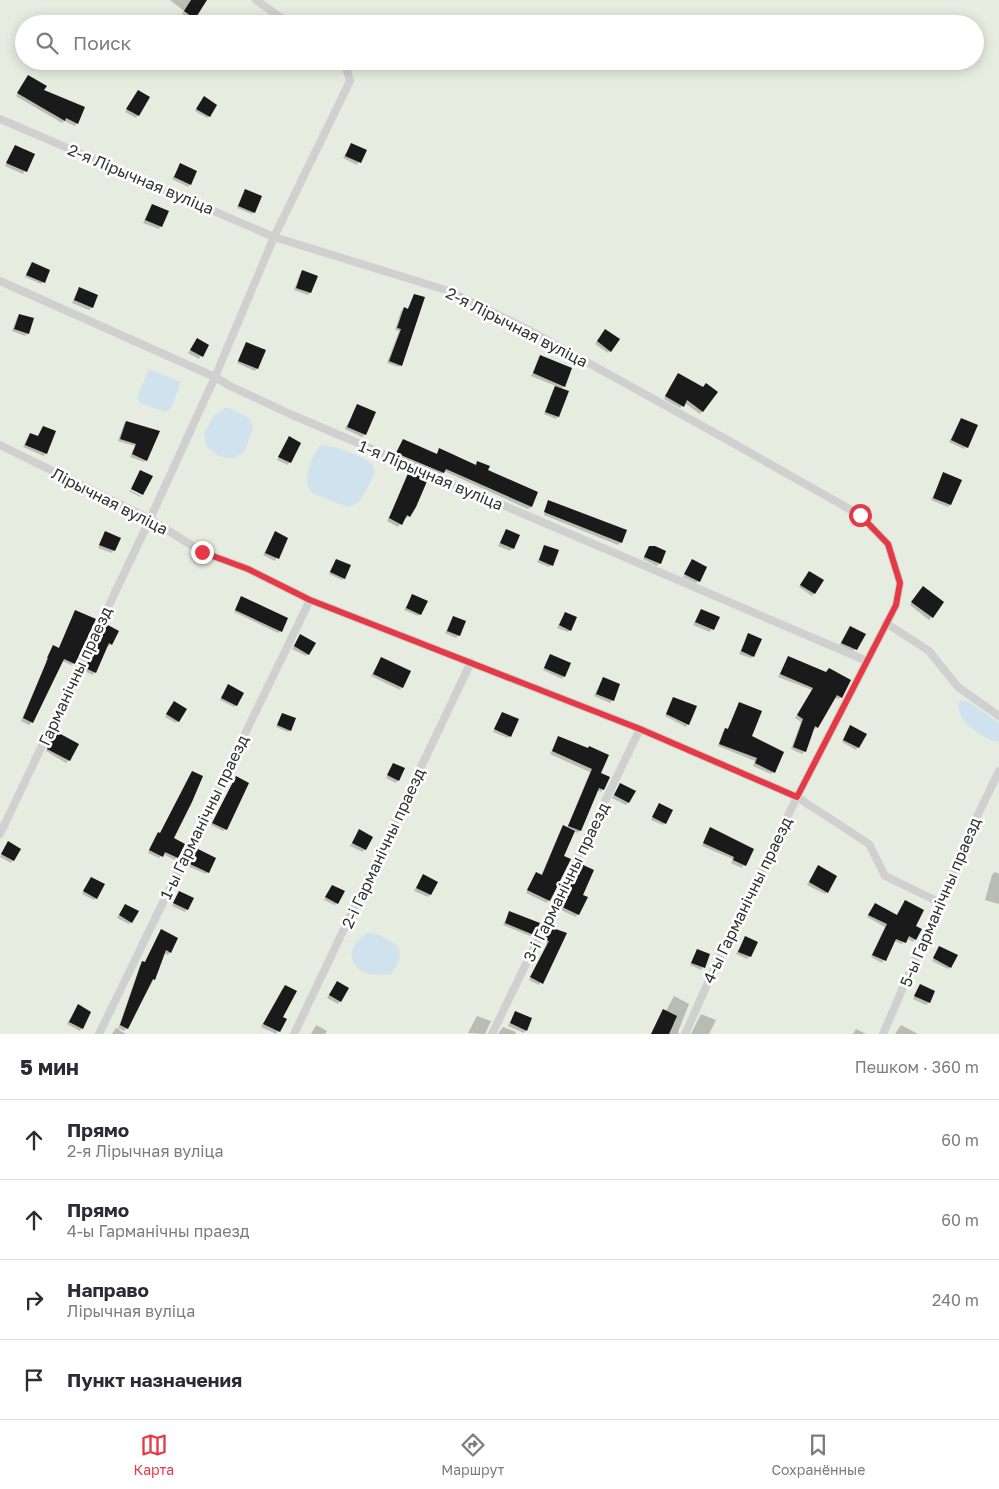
<!DOCTYPE html>
<html lang="ru">
<head>
<meta charset="utf-8">
<style>
  body { margin:0; font-family:"Golos Text",sans-serif; background:#f7f7f7; color:#2b2b33 }
  .stop { position:absolute; width:15px; height:15px; margin:-11px; border:4px solid #e63946; border-radius:50%; background:#fff }
  .stop.end { background:#e63946; border-color:#fff; box-shadow:0 1px 5px #0008 }
  .list { margin:0; padding:0; list-style:none }
  h2 { display:flex; justify-content:space-between; align-items:center; height:65px; margin:0; padding:0 20px; font-size:21px }
  h2 small { font-size:16px; font-weight:400; color:#7c7c81 }
  .list li { display:grid; grid-template-columns:32px 1fr auto; gap:15px; align-items:center; box-sizing:border-box; height:80px; padding:0 20px; border-top:1px solid #e1e1e2 }
  .list b { display:block; font-size:19px; white-space:nowrap }
  .list p { margin:0; font-size:16px; white-space:nowrap; color:#7c7c81 }
  .list em { font-size:16px; font-style:normal; color:#7c7c81 }
  .icon { flex:none; width:28px; height:28px; fill:none; stroke:currentColor; stroke-width:2; stroke-linecap:round; stroke-linejoin:round }
  .map { position:relative; flex:none; width:999px; height:1034px; overflow:hidden }
  .search { position:absolute; background:#fff; box-shadow:0 2px 12px #0003; left:15px; right:15px; top:15px; height:55px; display:flex; align-items:center; gap:12px; box-sizing:border-box; padding:0 18px; border-radius:28px; color:#7c7c81; font-size:19px }
  .sheet { height:385px; background:#fff }
  nav { display:flex; justify-content:space-around; align-items:center; box-sizing:border-box; height:70px; border-top:1px solid #e1e1e2; background:#fff; font-size:14px; color:#7c7c81 }
  nav a { display:grid; justify-items:center; gap:2px }
  nav .on { color:#e63946 }
  .map>svg:first-child { display:block }
  .green { fill:#e6ecdf; fill-rule:evenodd }
  .water { fill:#cfe2ee }
  .shadow { fill:#0003 }
  .building { fill:#1a1a1a }
  .lines { fill:none; stroke-linecap:round; stroke-linejoin:round }
  .lane { stroke:#d0d0d0; stroke-width:8 }
  .route { stroke:#e63946; stroke-width:6 }
  .labels { text-anchor:middle; dominant-baseline:central; stroke-width:5; stroke-linejoin:round; paint-order:stroke }
  .street-label { font-size:16px; fill:#333; stroke:#fff }
</style>
</head>
<body>
<div class="map">
<svg width="999" height="1034" viewBox="0 0 999 1034">
  <rect width="100%" height="100%" fill="#fff"/>
  <path class="green" d="M0,0H999V1034H0ZM24,24H975V61H24Z"/>
  <g class="water">
    <polygon points="149,369 181,382 171,408 166,412 140,403 137,398"/>
    <polygon points="227,407 249,418 253,429 244,452 233,459 219,456 206,446 204,433 214,416"/>
    <path d="M321,445C336,446 363,455 374,466V475L360,501L349,507C342,504 316,496 312,492C300,483 313,453 321,445Z"/>
    <path d="M960,700L971,703L999,723V741L997,742C984,739 959,723 959,709C958,706 959,703 960,700Z"/>
    <path d="M367,933C381,933 389,940 399,948C401,960 398,965 391,974C378,976 362,976 354,963C352,961 352,955 351,952L357,941Z"/>
  </g>
  <g class="shadow">
    <polygon points="170,0 203,0 205,2 192,21 182,14 184,11"/>
    <polygon points="26,79 42,91 77,123 75,126 64,121 62,123 16,96"/>
    <polygon points="138,91 149,97 136,118 125,112"/>
    <polygon points="202,100 209,116 207,118 195,111"/>
    <polygon points="352,144 365,151 357,165 343,158"/>
    <polygon points="15,146 33,155 23,174 5,166"/>
    <polygon points="181,165 190,184 188,187 172,179"/>
    <polygon points="245,191 254,212 252,214 237,208"/>
    <polygon points="152,205 167,211 159,229 143,223"/>
    <polygon points="32,264 43,282 41,284 25,277"/>
    <polygon points="302,272 310,293 308,295 294,290 300,274"/>
    <polygon points="79,288 92,307 89,310 72,303"/>
    <polygon points="414,295 401,365 399,367 387,363 399,331 395,330 401,311 404,309 407,310"/>
    <polygon points="19,315 28,333 25,336 12,331 17,318"/>
    <polygon points="603,333 610,351 608,353 595,344"/>
    <polygon points="197,339 208,345 199,359 188,353"/>
    <polygon points="246,344 257,368 255,371 237,363"/>
    <polygon points="541,356 564,386 561,389 558,416 556,419 544,414 553,390 556,386 531,376"/>
    <polygon points="676,377 717,392 700,414 685,403 680,408 664,399"/>
    <polygon points="358,405 365,434 362,437 345,429"/>
    <polygon points="961,419 966,447 964,449 949,442"/>
    <polygon points="126,422 146,460 144,462 130,457 135,446 118,441 124,424"/>
    <polygon points="43,427 46,453 44,456 23,447 28,437 30,434 37,437"/>
    <polygon points="289,438 299,443 288,465 277,460"/>
    <polygon points="403,440 436,455 440,449 475,466 478,462 486,471 536,493 531,507 528,509 444,471 441,475 394,456"/>
    <polygon points="409,473 409,516 406,518 405,517 398,527 387,521"/>
    <polygon points="944,474 950,505 948,507 931,500"/>
    <polygon points="130,490 141,496 140,497 129,491"/>
    <polygon points="548,503 621,542 618,545 544,515"/>
    <polygon points="506,530 513,548 510,551 498,546"/>
    <polygon points="106,532 119,538 112,553 98,548"/>
    <polygon points="275,533 287,538 275,561 263,555"/>
    <polygon points="545,546 552,565 549,567 537,562"/>
    <polygon points="649,548 660,563 657,566 643,559"/>
    <polygon points="336,560 344,578 342,580 329,574"/>
    <polygon points="692,561 699,581 696,583 683,577"/>
    <polygon points="807,575 822,581 812,596 799,587"/>
    <polygon points="920,590 943,603 929,620 910,605"/>
    <polygon points="413,595 420,614 418,616 404,610"/>
    <polygon points="241,598 281,631 278,633 234,612"/>
    <polygon points="701,610 718,618 710,632 693,625"/>
    <polygon points="75,612 74,663 71,665 62,661 34,720 29,725 21,721 47,661 46,661 51,649 58,649"/>
    <polygon points="565,613 570,630 568,632 557,628"/>
    <polygon points="453,617 459,635 456,638 445,633"/>
    <polygon points="106,626 111,644 109,646 107,645 93,675 84,671"/>
    <polygon points="850,627 864,634 853,652 839,646"/>
    <polygon points="749,635 753,656 751,658 739,654"/>
    <polygon points="300,636 308,654 306,656 292,649"/>
    <polygon points="381,658 402,687 400,690 371,676"/>
    <polygon points="548,658 564,676 562,679 543,670"/>
    <polygon points="788,658 826,673 841,697 838,699 834,697 817,727 815,729 813,728 805,751 802,754 791,749 801,722 795,718 812,690 778,677"/>
    <polygon points="603,678 613,700 610,703 594,696"/>
    <polygon points="228,686 236,705 234,707 220,700"/>
    <polygon points="674,698 688,724 686,727 665,716"/>
    <polygon points="740,703 750,737 774,772 771,774 753,766 755,761 718,746 723,732 727,730"/>
    <polygon points="171,705 178,721 176,723 165,717"/>
    <polygon points="502,713 510,736 508,738 493,732"/>
    <polygon points="283,714 290,730 288,732 276,727"/>
    <polygon points="848,729 865,735 856,750 842,742"/>
    <polygon points="55,733 69,760 66,763 46,751"/>
    <polygon points="559,737 600,773 603,789 601,792 597,790 580,830 578,833 574,831 563,857 569,860 547,903 526,893 534,876 541,876 561,829 563,826 567,828 590,772 550,754"/>
    <polygon points="394,764 398,780 396,783 386,778"/>
    <polygon points="236,778 226,829 223,831 211,825"/>
    <polygon points="620,784 628,803 626,805 612,798"/>
    <polygon points="660,804 665,823 663,825 651,820"/>
    <polygon points="710,829 753,849 742,868 731,863 733,859 702,846"/>
    <polygon points="359,831 372,837 363,852 350,846"/>
    <polygon points="156,836 172,839 177,857 175,860 163,854 159,858 148,853"/>
    <polygon points="6,845 13,860 11,863 0,857"/>
    <polygon points="196,850 208,872 206,874 187,866"/>
    <polygon points="581,865 581,895 586,898 576,917 559,909"/>
    <polygon points="816,869 827,892 825,894 807,885"/>
    <polygon points="995,872 999,874 999,904 985,900 992,875"/>
    <polygon points="423,876 430,895 428,897 414,891"/>
    <polygon points="91,878 96,898 94,900 82,894"/>
    <polygon points="332,886 337,903 335,905 324,900"/>
    <polygon points="179,892 187,909 185,912 172,906"/>
    <polygon points="905,901 914,926 915,939 913,942 907,938 902,944 894,941 882,963 871,957 885,927 867,917 873,907 875,904 896,916"/>
    <polygon points="125,905 131,922 129,924 117,918"/>
    <polygon points="509,913 533,934 530,936 503,925"/>
    <polygon points="551,928 565,934 539,985 529,980 547,943 543,941"/>
    <polygon points="161,931 170,952 168,955 164,953 154,979 127,1028 124,1031 119,1028 119,1030 126,1034 112,1034 116,1028 118,1029 140,965 144,963"/>
    <polygon points="745,938 750,956 747,959 736,954"/>
    <polygon points="940,947 950,967 948,969 932,961"/>
    <polygon points="697,950 708,955 701,970 690,965"/>
    <polygon points="337,982 340,1001 338,1004 327,998"/>
    <polygon points="921,985 929,1002 926,1005 913,999"/>
    <polygon points="283,988 282,1018 285,1019 276,1034 261,1027"/>
    <polygon points="674,996 689,1004 678,1032 679,1034 651,1034 661,1013 663,1010 666,1011"/>
    <polygon points="78,1005 82,1028 80,1031 67,1024"/>
    <polygon points="516,1012 526,1030 524,1033 508,1026"/>
    <polygon points="701,1014 716,1020 709,1034 691,1034"/>
    <polygon points="477,1016 491,1021 485,1034 468,1033"/>
    <polygon points="316,1025 327,1031 325,1034 311,1034"/>
    <polygon points="901,1025 918,1034 895,1034"/>
    <polygon points="503,1027 516,1032 515,1034 498,1034"/>
    <polygon points="856,1029 866,1034 853,1034"/>
  </g>
  <g class="building">
    <polygon points="191,0 207,0 195,19 184,11"/>
    <polygon points="28,75 47,86 44,90 85,107 78,124 66,118 65,121 17,93"/>
    <polygon points="138,90 150,97 139,116 126,109"/>
    <polygon points="204,96 217,105 210,117 196,109"/>
    <polygon points="351,143 367,150 361,163 345,156"/>
    <polygon points="15,145 35,154 27,172 6,163"/>
    <polygon points="180,163 197,171 191,185 174,177"/>
    <polygon points="245,189 262,196 255,213 238,206"/>
    <polygon points="152,204 169,211 162,227 145,220"/>
    <polygon points="32,262 50,270 45,283 26,275"/>
    <polygon points="302,270 318,276 311,293 296,288"/>
    <polygon points="79,287 98,295 93,308 74,300"/>
    <polygon points="414,294 425,297 402,366 389,361 401,329 397,328 404,307 408,309"/>
    <polygon points="19,314 34,318 29,334 14,329"/>
    <polygon points="605,329 620,339 611,352 597,341"/>
    <polygon points="197,338 209,345 203,357 190,350"/>
    <polygon points="246,342 266,350 258,369 238,361"/>
    <polygon points="540,355 572,368 565,387 533,373"/>
    <polygon points="678,373 703,387 706,383 718,392 703,412 687,400 684,407 665,396"/>
    <polygon points="555,386 569,391 559,417 545,412"/>
    <polygon points="357,404 376,412 366,435 347,427"/>
    <polygon points="961,418 978,425 968,448 951,440"/>
    <polygon points="126,421 160,431 147,461 132,454 136,444 120,439"/>
    <polygon points="43,426 56,431 47,454 25,445 30,433 38,436"/>
    <polygon points="289,436 301,443 291,463 278,457"/>
    <polygon points="403,439 437,454 439,448 476,465 477,461 490,466 488,470 538,492 532,507 446,469 444,473 396,453"/>
    <polygon points="140,470 153,476 143,495 131,489"/>
    <polygon points="409,471 428,479 416,507 410,517 407,515 402,525 389,518"/>
    <polygon points="943,472 962,480 951,505 933,498"/>
    <polygon points="548,500 627,530 622,543 544,512"/>
    <polygon points="506,529 520,535 514,549 500,543"/>
    <polygon points="105,531 121,538 115,551 99,545"/>
    <polygon points="275,531 288,538 279,559 265,553"/>
    <polygon points="544,545 559,550 553,566 539,560"/>
    <polygon points="649,546 655,546 666,551 661,564 644,557"/>
    <polygon points="336,559 351,565 345,579 330,572"/>
    <polygon points="692,559 707,567 700,582 684,574"/>
    <polygon points="809,571 824,580 815,594 800,585"/>
    <polygon points="923,586 944,602 933,618 911,602"/>
    <polygon points="412,594 428,601 421,615 406,608"/>
    <polygon points="241,596 288,618 282,632 235,610"/>
    <polygon points="701,609 720,617 714,630 695,622"/>
    <polygon points="75,610 96,619 75,664 64,659 33,723 23,718 48,658 47,658 53,645 59,648"/>
    <polygon points="565,612 577,617 571,631 559,625"/>
    <polygon points="453,616 466,621 460,636 447,631"/>
    <polygon points="106,624 119,631 112,645 109,643 96,673 85,668"/>
    <polygon points="850,626 866,634 857,650 841,643"/>
    <polygon points="748,633 762,639 754,657 741,651"/>
    <polygon points="300,634 316,643 309,655 294,646"/>
    <polygon points="550,654 571,663 565,677 544,668"/>
    <polygon points="788,656 826,672 829,668 851,680 842,698 837,695 818,728 815,726 806,752 793,747 803,719 797,715 813,688 780,674"/>
    <polygon points="381,657 411,671 403,688 373,674"/>
    <polygon points="603,677 620,684 614,701 596,694"/>
    <polygon points="228,684 244,693 237,706 221,698"/>
    <polygon points="673,697 697,706 689,725 666,714"/>
    <polygon points="174,701 187,709 179,722 166,714"/>
    <polygon points="739,702 762,711 752,736 784,752 775,773 755,763 757,758 719,744 725,728 728,729"/>
    <polygon points="502,712 519,719 511,737 494,729"/>
    <polygon points="282,713 296,718 291,731 277,725"/>
    <polygon points="850,725 867,734 859,748 843,740"/>
    <polygon points="55,731 79,744 70,761 47,749"/>
    <polygon points="558,736 588,748 589,746 609,755 601,773 610,777 604,790 599,788 581,831 568,826 592,769 552,751"/>
    <polygon points="393,763 405,768 399,781 387,775"/>
    <polygon points="192,771 203,776 192,802 174,838 185,844 178,858 165,852 163,857 149,850 158,832 160,833"/>
    <polygon points="236,776 249,783 227,830 212,823"/>
    <polygon points="620,783 636,791 629,803 614,795"/>
    <polygon points="659,803 673,810 666,824 652,817"/>
    <polygon points="563,825 575,831 564,856 571,859 550,901 527,890 536,872 542,875"/>
    <polygon points="710,827 754,849 746,866 733,860 734,857 703,843"/>
    <polygon points="359,829 373,837 366,850 352,843"/>
    <polygon points="8,841 21,849 14,861 1,854"/>
    <polygon points="196,848 216,858 209,873 188,863"/>
    <polygon points="581,864 594,870 583,895 588,897 579,915 560,906"/>
    <polygon points="818,865 837,876 828,893 809,882"/>
    <polygon points="423,874 438,882 431,895 416,888"/>
    <polygon points="91,877 105,884 97,899 83,891"/>
    <polygon points="332,885 345,891 338,904 325,897"/>
    <polygon points="179,891 194,898 188,910 173,903"/>
    <polygon points="905,900 924,910 916,926 922,929 916,940 909,936 906,943 896,939 886,961 872,955 887,924 868,915 875,903 897,915"/>
    <polygon points="125,904 139,911 132,923 119,915"/>
    <polygon points="509,911 540,923 534,935 505,923"/>
    <polygon points="550,927 567,933 543,984 530,977 549,941 544,939"/>
    <polygon points="161,929 178,938 171,953 166,950 155,980 153,979 128,1029 120,1025 142,961 145,962"/>
    <polygon points="745,936 758,942 751,957 738,952"/>
    <polygon points="939,946 958,955 951,968 933,958"/>
    <polygon points="697,949 710,954 705,968 691,963"/>
    <polygon points="337,981 349,988 341,1002 329,995"/>
    <polygon points="920,984 935,991 930,1003 914,996"/>
    <polygon points="285,985 297,991 283,1017 287,1019 280,1032 263,1024"/>
    <polygon points="78,1004 91,1012 83,1029 69,1022"/>
    <polygon points="663,1009 677,1016 669,1034 651,1034"/>
    <polygon points="515,1011 532,1018 527,1031 510,1023"/>
  </g>
  <g class="lines">
    <g class="lane">
      <polyline points="256,0 290,24"/>
      <polyline points="0,119 274,237 449,291 527,329 715,433 860,515 888,544 900,583 896,605 797,797 714,969 685,1034"/>
      <polyline points="0,281 215,377 230,386 290,414 867,661"/>
      <polyline points="0,445 150,519 202,552 248,569 310,600 640,729 797,797 869,844 885,876 941,903"/>
      <polyline points="886,623 929,651 958,687 999,716"/>
      <polyline points="0,834 150,519 215,377 274,237 350,81 345,63 343,61"/>
      <polyline points="99,1034 310,600"/>
      <polyline points="294,1034 471,662"/>
      <polyline points="492,1034 640,729"/>
      <polyline points="883,1034 975,821 999,771"/>
    </g>
  </g>
  <g class="lines">
    <polyline class="route" points="202,552 248,569 310,600 640,729 797,797 896,605 900,583 888,544 860,515"/>
  </g>
  <g class="labels">
    <g class="street-label">
      <text transform="translate(141 179) rotate(23)">2-я Лірычная вуліца</text>
      <text transform="translate(517 327) rotate(27)">2-я Лірычная вуліца</text>
      <text transform="translate(431 475) rotate(23)">1-я Лірычная вуліца</text>
      <text transform="translate(110 501) rotate(27)">Лірычная вуліца</text>
      <text transform="translate(75 676) rotate(-65)">Гарманічны праезд</text>
      <text transform="translate(204 817) rotate(-64)">1-ы Гарманічны праезд</text>
      <text transform="translate(383 848) rotate(-65)">2-і Гарманічны праезд</text>
      <text transform="translate(566 882) rotate(-64)">3-і Гарманічны праезд</text>
      <text transform="translate(747 900) rotate(-64)">4-ы Гарманічны праезд</text>
      <text transform="translate(940 902) rotate(-67)">5-ы Гарманічны праезд</text>
    </g>
  </g>
</svg>
<div class="stop" style="left:860px;top:515px"></div>
<div class="stop end" style="left:202px;top:552px"></div>
<div class="search"><svg class="icon" aria-label="search" viewBox="0 0 24 24"><circle cx="10" cy="10" r="6"/><path d="M15 15l6 6"/></svg>Поиск</div>
</div>
<section class="sheet">
<h2>5 мин<small>Пешком · 360 m</small></h2>
<ul class="list">
<li><svg class="icon" aria-label="ahead" viewBox="0 0 24 24"><path d="M12 20V5M6 11l6-6 6 6"/></svg><div><b>Прямо</b><p>2-я Лірычная вуліца</p></div><em>60 m</em></li>
<li><svg class="icon" aria-label="ahead" viewBox="0 0 24 24"><path d="M12 20V5M6 11l6-6 6 6"/></svg><div><b>Прямо</b><p>4-ы Гарманічны праезд</p></div><em>60 m</em></li>
<li><svg class="icon" aria-label="right" viewBox="0 0 24 24"><path d="M7 20v-9h11M14 6l5 5-5 5"/></svg><div><b>Направо</b><p>Лірычная вуліца</p></div><em>240 m</em></li>
<li><svg class="icon" aria-label="arrive" viewBox="0 0 24 24"><path d="M6 21V4h12l-3 4 3 4H6"/></svg><div><b>Пункт назначения</b></div></li>
</ul>
</section>
<nav>
<a class="on"><svg class="icon" aria-label="map" viewBox="0 0 24 24"><path d="M3 6l6-2 6 2 6-2v14l-6 2-6-2-6 2zM9 4v14M15 6v14"/></svg>Карта</a>
<a><svg class="icon" aria-label="directions" viewBox="0 0 24 24"><path d="M12 3l9 9-9 9-9-9zM9 14v-3h6M13 9l2 2-2 2"/></svg>Маршрут</a>
<a><svg class="icon" aria-label="saved" viewBox="0 0 24 24"><path d="M7 4h10v16l-5-4-5 4z"/></svg>Сохранённые</a>
</nav>
</body>
</html>
